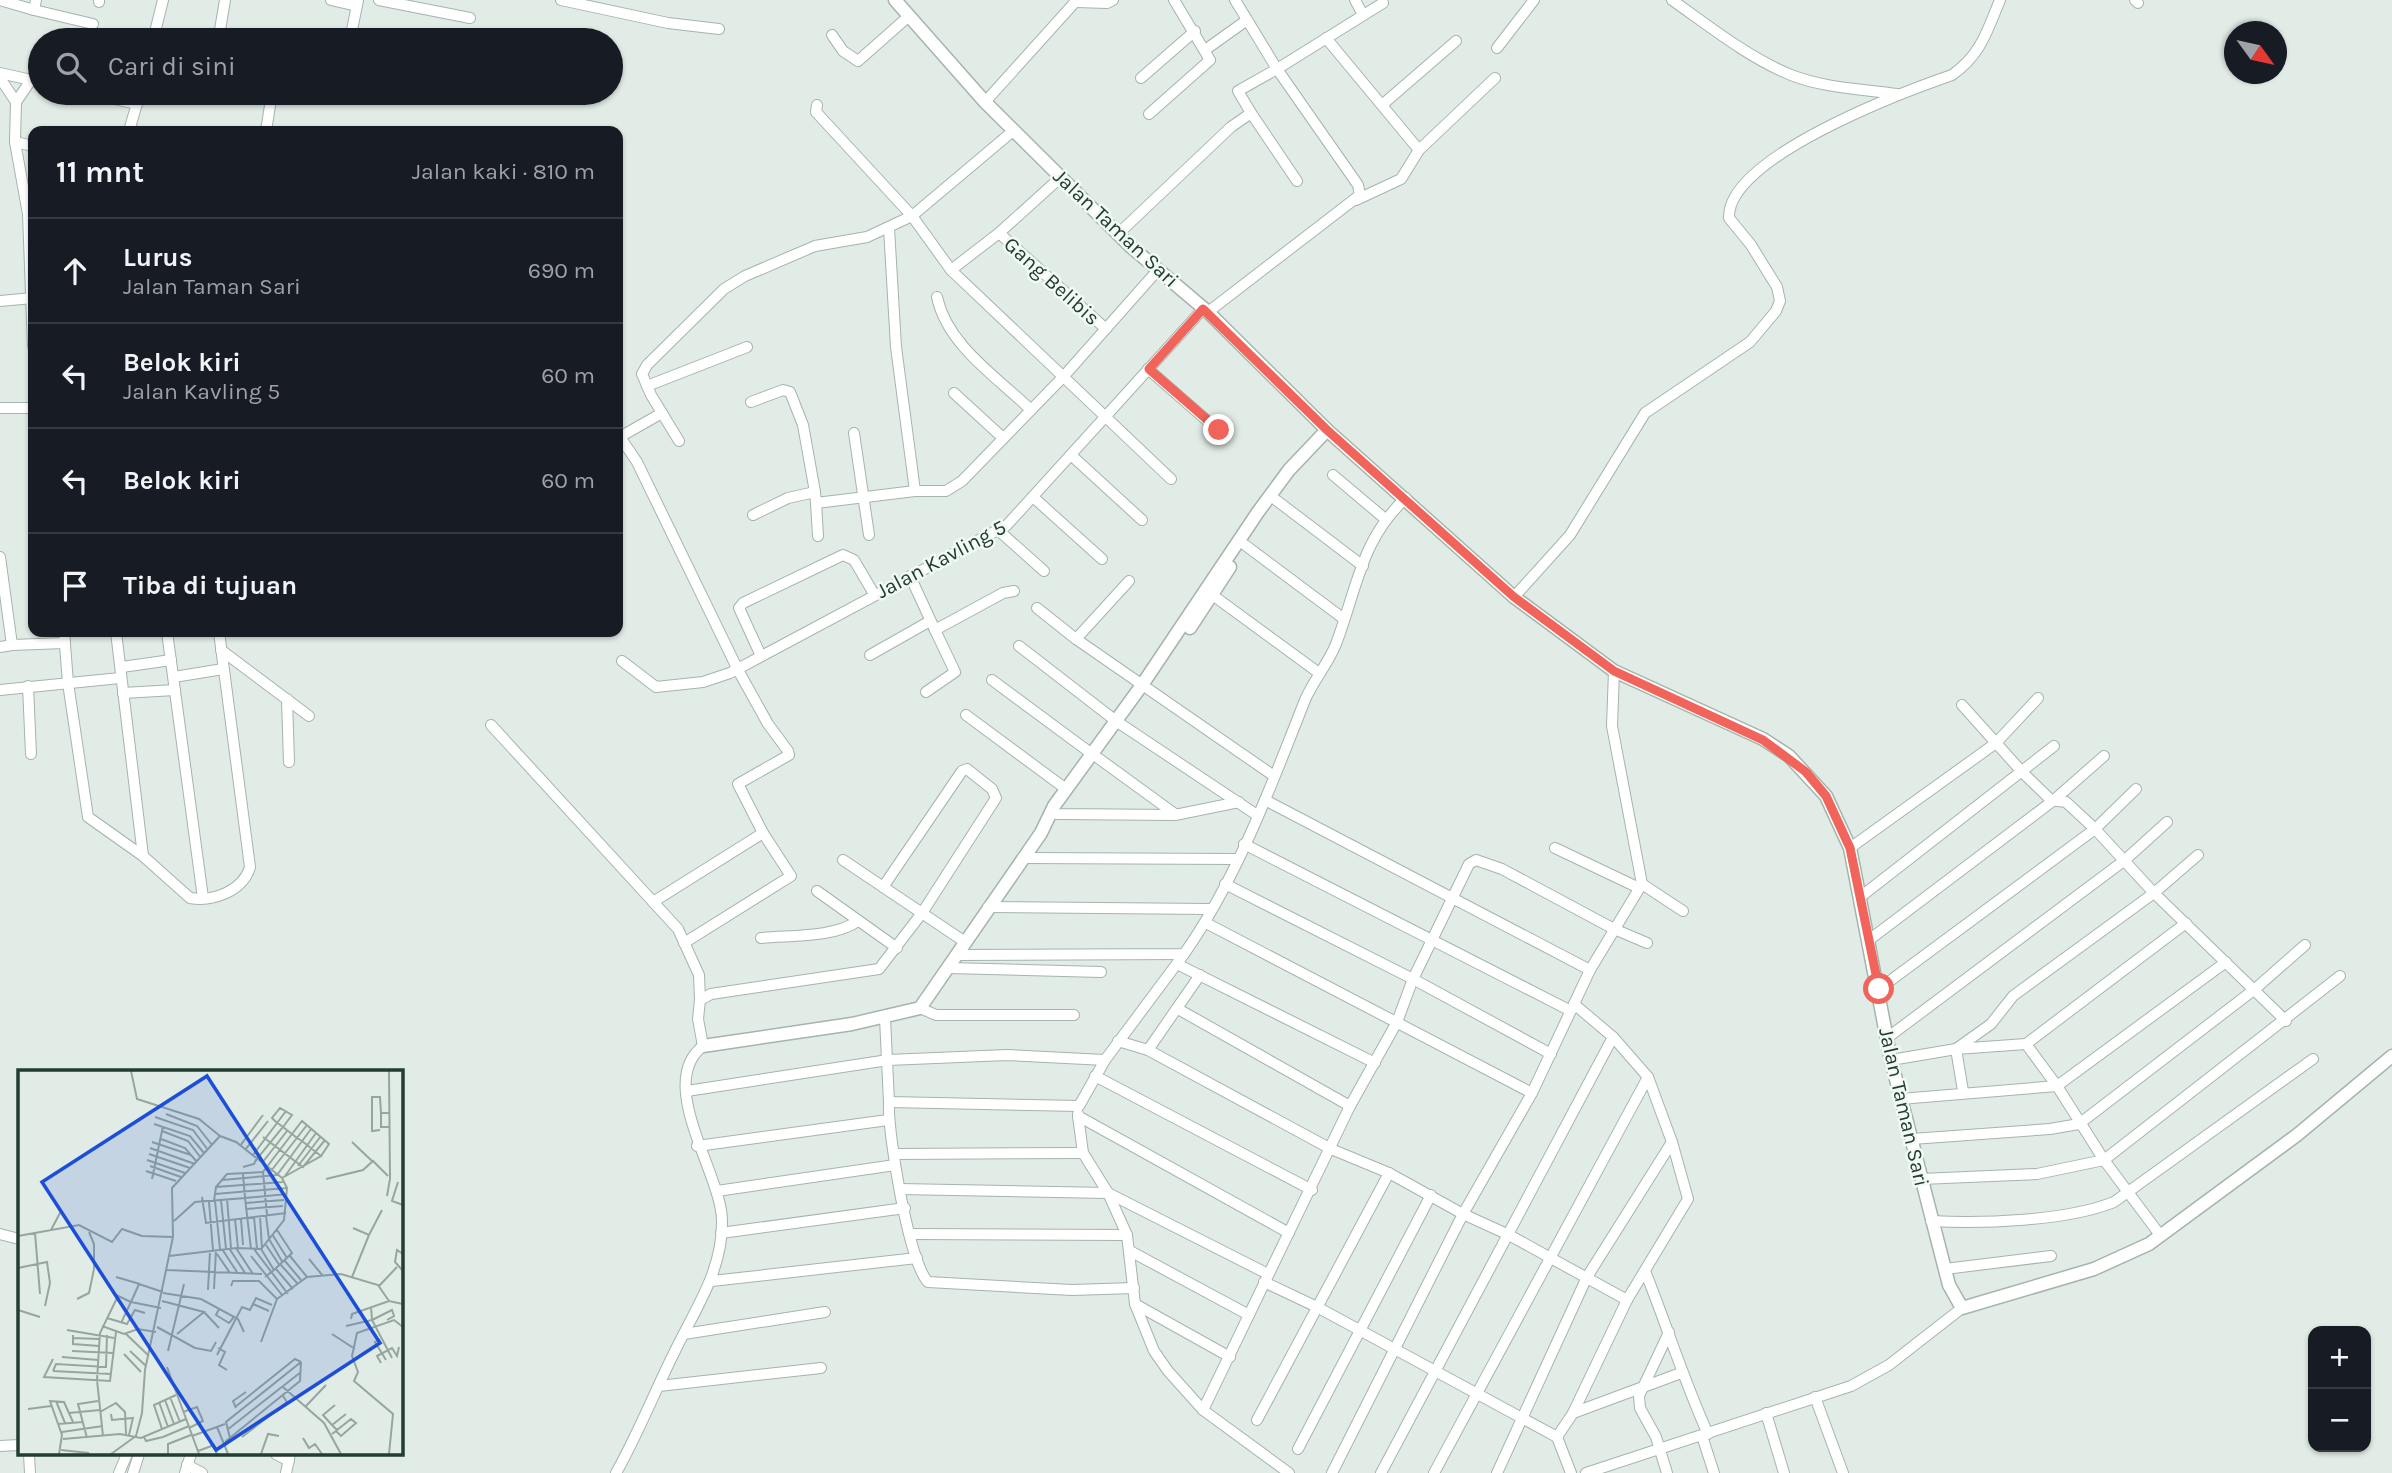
<!DOCTYPE html>
<html lang="id">
<head>
<meta charset="utf-8">
<style>
  body { margin:0; font-family:Karla,sans-serif; background:#242831; color:#f1f3f6 }
  .controls { position:absolute; right:21px; bottom:21px; display:grid; overflow:hidden; border-radius:14px; box-shadow:0 2px 5px #0004 }
  .controls button { width:63px; height:63px; display:grid; place-items:center; padding:0; border:0; border-bottom:2px solid #363941; background:#171b24; color:#f1f3f6; font:35px sans-serif }
  .compass { position:absolute; left:2224px; top:21px; width:63px; height:63px; border-radius:50%; background:#171b24; box-shadow:0 2px 5px #0004; rotate:123deg }
  .stop { position:absolute; width:21px; height:21px; margin:-16px; border:5px solid #f1645b; border-radius:50%; background:#fff }
  .stop.end { background:#f1645b; border-color:#fff; box-shadow:0 2px 7px #0008 }
  .list { margin:0; padding:0; list-style:none }
  h2 { display:flex; justify-content:space-between; align-items:center; height:91px; margin:0; padding:0 28px; font-size:30px }
  h2 small { font-size:23px; font-weight:400; color:#9ea1a6 }
  .list li { display:grid; grid-template-columns:46px 1fr auto; gap:21px; align-items:center; box-sizing:border-box; height:105px; padding:0 28px; border-top:2px solid #363941 }
  .list b { display:block; font-size:26px; white-space:nowrap }
  .list p { margin:0; font-size:23px; white-space:nowrap; color:#9ea1a6 }
  .list em { font-size:23px; font-style:normal; color:#9ea1a6 }
  .icon { flex:none; width:38px; height:38px; fill:none; stroke:currentColor; stroke-width:2; stroke-linecap:round; stroke-linejoin:round }
  .map { position:relative; flex:none; width:2392px; height:1473px; overflow:hidden }
  .search { position:absolute; background:#171b24; box-shadow:0 2px 5px #0004; left:28px; top:28px; width:595px; height:77px; display:flex; align-items:center; gap:18px; box-sizing:border-box; padding:0 24px; border-radius:38px; color:#9ea1a6; font-size:26px }
  .panel { position:absolute; background:#171b24; box-shadow:0 2px 5px #0004; left:28px; top:126px; width:595px; height:511px; border-radius:14px }
  .map>svg:first-child { display:block }
  .lines { fill:none; stroke-linecap:round; stroke-linejoin:round }
  .minor-casing { stroke:#a5b4ac; stroke-width:12 }
  .tertiary-casing { stroke:#a5b4ac; stroke-width:15 }
  .minor { stroke:#fff; stroke-width:10 }
  .tertiary { stroke:#fff; stroke-width:12 }
  .route { stroke:#f1645b; stroke-width:9 }
  .labels { text-anchor:middle; dominant-baseline:central; stroke-width:5; stroke-linejoin:round; paint-order:stroke }
  .street-label { font-size:21px; fill:#223d31; stroke:#f2f9f4 }
  .inset-road { fill:none; stroke:#95a69e; stroke-width:2 }
  .view { fill:#1d4ed8; fill-opacity:0.15; stroke:#1d4ed8; stroke-width:3.5 }
  .inset-edge { fill:none; stroke:#223d31; stroke-width:3.5 }
</style>
</head>
<body>
<div class="map">
<svg width="2392" height="1473" viewBox="0 0 2392 1473">
  <rect width="100%" height="100%" fill="#e2ece6"/>
  <g class="lines">
    <g class="minor-casing">
      <g id="minor">
        <polyline points="0,0 34,10 36,0"/>
        <polyline points="225,0 220,30 227,36 245,40"/>
        <polyline points="331,0 357,6"/>
        <polyline points="379,0 470,18"/>
        <polyline points="561,0 668,23 719,29"/>
        <polyline points="1235,0 1277,69 1383,3"/>
        <polyline points="1355,0 1363,15"/>
        <path d="M1672,0C1709,26 1749,58 1791,75C1824,88 1862,89 1897,94"/>
        <polyline points="2135,0 2138,3"/>
        <polyline points="99,2 99,0"/>
        <polyline points="1077,2 1107,3 1113,0"/>
        <polyline points="34,10 93,24"/>
        <polyline points="832,35 843,51 858,61 909,16"/>
        <polyline points="1326,38 1419,150"/>
        <polyline points="153,40 163,0"/>
        <polyline points="350,40 358,0"/>
        <polyline points="1497,48 1534,0"/>
        <polyline points="1205,50 1247,20"/>
        <polyline points="0,73 40,82"/>
        <polyline points="0,78 16,102 15,142 28,214 33,346"/>
        <polyline points="1141,78 1195,31"/>
        <polyline points="88,93 137,104"/>
        <polyline points="16,102 31,80"/>
        <polyline points="985,102 1077,0"/>
        <polyline points="817,105 816,112 912,216 951,270 1171,479"/>
        <polyline points="1382,105 1456,41"/>
        <polyline points="1251,113 1297,181"/>
        <polyline points="1149,114 1210,60 1174,0"/>
        <polyline points="129,131 140,93"/>
        <polyline points="266,131 272,93"/>
        <polyline points="15,142 33,146"/>
        <polyline points="1356,200 1401,179 1419,150 1495,78"/>
        <polyline points="889,228 896,347 915,491 946,491 962,481 1064,376 1157,271"/>
        <polyline points="999,233 1106,329"/>
        <polyline points="1118,234 1231,127 1251,113 1238,91 1277,69 1358,185 1360,195 1208,312"/>
        <polyline points="951,270 999,233 1061,177"/>
        <path d="M937,297C947,345 997,377 1031,410"/>
        <polyline points="0,301 33,298"/>
        <polyline points="1148,369 1219,431"/>
        <polyline points="647,386 747,347"/>
        <polyline points="954,393 1003,438"/>
        <polyline points="751,402 783,390 790,392 803,425 815,492"/>
        <polyline points="0,408 33,408"/>
        <polyline points="854,433 869,535"/>
        <polyline points="618,434 637,462 738,670 768,724 788,751 789,755 738,784 763,833"/>
        <polyline points="618,438 662,413"/>
        <polyline points="679,441 651,395 642,374 647,365 724,289 745,276 815,246 867,237 912,216 1013,131"/>
        <polyline points="1071,455 1142,520"/>
        <polyline points="1333,475 1384,518"/>
        <polyline points="1033,497 1102,559"/>
        <polyline points="1276,500 1363,566"/>
        <polyline points="816,503 818,536"/>
        <polyline points="753,515 788,498 815,492 816,503 915,491"/>
        <polyline points="998,530 1044,571"/>
        <polyline points="1245,545 1344,619"/>
        <polyline points="0,557 12,645 65,643"/>
        <polyline points="910,576 935,630 1003,593 1014,591"/>
        <polyline points="1207,591 1319,673"/>
        <path d="M1514,597L1570,535L1645,413L1750,342L1776,311L1780,301L1777,287L1751,245L1729,218C1726,158 1903,92 1952,75C1981,55 1987,31 2000,0"/>
        <polyline points="1037,608 1076,639 1274,776"/>
        <path d="M64,632L68,683L88,817L143,856L190,898C213,902 243,891 250,867L219,632"/>
        <polyline points="116,632 143,856"/>
        <polyline points="167,632 203,898"/>
        <polyline points="1076,639 1129,581"/>
        <polyline points="1019,646 1116,721 1257,815"/>
        <polyline points="0,647 12,645"/>
        <polyline points="221,650 309,716"/>
        <polyline points="870,655 930,621"/>
        <polyline points="761,656 739,608 743,603 843,555 854,560 874,594"/>
        <polyline points="622,661 656,687 703,682 730,673 1007,525 1203,309"/>
        <polyline points="122,667 171,660"/>
        <polyline points="1614,671 1612,726 1642,884 1590,970 1532,1093 1463,1214 1509,1235 1627,1300"/>
        <polyline points="174,677 223,669"/>
        <polyline points="992,680 1092,754"/>
        <polyline points="28,686 31,754"/>
        <polyline points="0,690 120,678"/>
        <polyline points="926,692 955,672 935,630"/>
        <polyline points="123,693 175,690"/>
        <polyline points="287,699 289,762"/>
        <polyline points="1962,705 2023,773 2051,800 2066,802 2095,829 2154,893 2286,1021"/>
        <polyline points="966,715 1066,789"/>
        <polyline points="491,725 678,929 699,975 700,1000"/>
        <polyline points="1098,758 1175,814"/>
        <polyline points="1265,800 1590,970"/>
        <polyline points="1051,811 1057,814 1175,815 1239,802"/>
        <polyline points="1244,844 1571,1011"/>
        <polyline points="1555,848 1639,888"/>
        <polyline points="1850,848 1996,743 2038,698"/>
        <polyline points="1023,858 1238,859"/>
        <polyline points="843,860 965,942"/>
        <polyline points="1225,884 1413,979 1551,1054"/>
        <polyline points="1642,884 1683,911"/>
        <polyline points="817,891 897,948"/>
        <polyline points="1859,898 2054,746"/>
        <polyline points="653,902 763,833 791,876 684,943"/>
        <polyline points="988,907 1211,909"/>
        <polyline points="1206,923 1532,1093"/>
        <path d="M761,938C791,935 833,938 858,921"/>
        <polyline points="1869,940 2054,800 2104,756"/>
        <path d="M956,955L1184,954C1237,879 1271,786 1305,700C1313,681 1328,664 1336,644C1357,589 1361,539 1406,498"/>
        <polyline points="1177,964 1375,1063"/>
        <polyline points="948,968 1101,972"/>
        <polyline points="1879,989 2095,829 2136,789"/>
        <polyline points="920,1008 936,1015 1074,1015"/>
        <polyline points="1178,1009 1350,1106"/>
        <polyline points="885,1018 889,1102 1079,1106 1105,1060 1184,954"/>
        <polyline points="1887,1038 2125,860 2167,822"/>
        <polyline points="1118,1041 1148,1050 1331,1149 1389,1173 1463,1214 1332,1473"/>
        <polyline points="2026,1044 2057,1086 2104,1160 2160,1235"/>
        <polyline points="1956,1049 1991,1024 2013,996 2154,893 2198,855"/>
        <polyline points="1956,1049 1963,1091"/>
        <polyline points="1148,1050 1200,975"/>
        <polyline points="1891,1060 1956,1049 2026,1044 2186,923"/>
        <polyline points="1095,1076 1312,1190"/>
        <polyline points="687,1091 888,1060 1007,1055 1105,1060"/>
        <polyline points="1900,1099 2057,1086 2226,962"/>
        <path d="M889,1102C887,1131 909,1263 928,1282L1072,1290L1134,1288"/>
        <polyline points="1078,1114 1078,1116 1289,1233"/>
        <polyline points="1078,1116 1083,1153 1108,1193 1127,1235 1135,1304 1154,1351 1168,1371 1203,1410 1289,1473"/>
        <polyline points="1912,1139 2050,1129 2079,1124 2255,989 2305,945"/>
        <polyline points="697,1146 888,1120"/>
        <polyline points="894,1154 1083,1153"/>
        <polyline points="1921,1179 2037,1174 2104,1160 2340,976"/>
        <polyline points="900,1189 1108,1193 1268,1274"/>
        <polyline points="717,1191 895,1165"/>
        <path d="M1931,1221C1981,1224 2067,1221 2114,1202L2313,1059"/>
        <polyline points="721,1233 905,1208"/>
        <polyline points="0,1234 19,1239"/>
        <polyline points="911,1234 1127,1235"/>
        <polyline points="1130,1251 1249,1315"/>
        <polyline points="1945,1269 2051,1256"/>
        <path d="M1645,1271C1667,1326 1684,1381 1708,1434"/>
        <polyline points="712,1281 917,1258"/>
        <polyline points="1264,1282 1317,1307 1557,1437 1571,1473"/>
        <polyline points="1135,1304 1230,1357"/>
        <polyline points="684,1334 825,1312"/>
        <polyline points="659,1386 821,1368"/>
        <polyline points="1815,1397 1843,1473"/>
        <polyline points="1203,1410 1350,1106 1397,1022 1413,979 1469,864 1476,860 1502,869 1614,929 1647,943"/>
        <polyline points="1573,1413 1681,1373"/>
        <polyline points="1766,1413 1784,1473"/>
        <polyline points="1257,1420 1389,1173"/>
        <polyline points="1702,1436 1714,1473"/>
        <polyline points="1557,1437 1573,1413 1627,1300 1688,1199 1672,1142 1648,1077"/>
        <polyline points="0,1446 19,1445"/>
        <polyline points="1298,1449 1431,1195"/>
        <polyline points="29,1454 30,1473"/>
        <polyline points="276,1454 289,1461"/>
        <polyline points="187,1465 202,1473"/>
        <polyline points="119,1473 127,1454"/>
        <polyline points="133,1473 139,1454"/>
        <polyline points="185,1473 191,1454"/>
        <polyline points="286,1473 290,1454"/>
        <path d="M616,1473C638,1434 654,1393 674,1353C695,1309 723,1271 722,1220C721,1173 655,1083 703,1046L698,1019L700,1000L711,994L879,969L922,913L996,798L992,789L967,769L962,771L883,887"/>
        <polyline points="1381,1473 1613,1037"/>
        <polyline points="1434,1473 1648,1077 1613,1037 1574,1004"/>
        <polyline points="1497,1473 1587,1277 1672,1142"/>
        <polyline points="1586,1473 1851,1386 1889,1365 1962,1308"/>
        <polyline points="1667,1473 1656,1437 1640,1408 1639,1396 1669,1332"/>
      </g>
    </g>
    <g class="tertiary-casing">
      <g id="tertiary">
        <polyline points="895,0 985,102 1130,246 1208,312 1327,430 1514,597 1614,671 1763,739 1789,756 1826,796 1850,848 1891,1060 1949,1285 1962,1308 2094,1269 2149,1244 2297,1135 2392,1056"/>
        <polyline points="1190,628 1230,567"/>
        <polyline points="703,1046 852,1024 920,1008 1041,833 1054,806 1142,685 1258,512 1289,470 1327,430"/>
      </g>
    </g>
    <use href="#minor" class="minor"/>
    <use href="#tertiary" class="tertiary"/>
  </g>
  <g class="lines">
    <polyline class="route" points="1219,430 1149,369 1203,309 1327,430 1514,597 1614,671 1763,740 1806,772 1826,796 1850,848 1879,989"/>
  </g>
  <g class="labels">
    <g class="street-label">
      <text transform="translate(1116 228) rotate(43)">Jalan Taman Sari</text>
      <text transform="translate(1052 281) rotate(42)">Gang Belibis</text>
      <text transform="translate(941 559) rotate(-28)">Jalan Kavling 5</text>
      <text transform="translate(1904 1107) rotate(77)">Jalan Taman Sari</text>
    </g>
  </g>
  <g transform="translate(18 1070)">
    <rect width="385" height="385" fill="#e2ece6"/>
    <path class="inset-road" d="M363,43V57H372M148,44L179,56L194,75M137,47L175,60L190,80M136,54L172,66L186,83M362,60L354,61V27H362L363,43H372M144,61L170,71L183,88M274,64L284,51L311,74L303,86M202,66L218,72L264,108L269,118L266,150L244,178M245,67L285,97L307,70M143,69L167,78L179,92M134,72L173,85M334,72L354,91M222,76L245,45M132,78L177,94M227,80L250,51M131,84L172,98M235,85L268,41M129,90L167,103M244,93L269,61M132,96L163,107M280,96L303,66M225,97L236,94L238,90L265,57L274,45L262,38L254,48L257,51L265,57L279,68L284,71L303,86L264,108M128,101L158,111M253,101L289,55M267,106L298,63M134,109L145,56M308,109L345,100L355,91L370,106M204,110L259,105L293,59M380,112L374,131L385,135M198,117L209,104L245,102M197,124L269,118M369,126L372,109L371,1M184,127L188,153L268,143M209,129L213,178M203,130L208,179M196,131L198,117L265,112M197,131L202,179M191,132L195,180M227,133L266,130M228,139L265,136M249,145L245,102L274,64M242,146L244,179M248,146L251,169L265,193M236,147L239,179M217,149L220,178M223,149L225,175M156,151L177,132L227,128L225,104M335,158L351,165L364,140M33,160L43,141M17,163L22,224M254,164L269,188M0,166L61,155L94,172L104,159L124,166L155,167M248,175L262,196M211,178L227,203M218,178L243,179L256,200L247,207M204,179L219,202M233,179L227,128L269,124M236,179L270,224M199,184L212,203M385,184L379,180L377,192L385,201M151,186L218,178L235,204M233,186L264,225M272,186L289,207M291,189L305,206M267,191L283,210M263,195L279,213M0,198L29,192L32,213L27,236M258,199L275,219M149,200L244,204M256,200L274,183L259,160M98,207L122,214M334,207L351,165M213,216L215,211H241L259,229L289,207L323,204L360,215L371,231M361,216L379,197M196,219L198,180M190,220L192,181M145,223L183,229L220,249L226,262M98,225L113,232L103,253M59,229L71,223L76,199V174L71,162M144,231L186,242L159,264M143,238L113,232L121,214L145,222M201,239L198,245L211,253L216,247M0,240L22,247M251,241L235,234L238,228L254,235M186,242L201,258M89,248L109,254L117,240L127,243M333,249L334,244L371,231L385,234M369,250L376,246L374,240L354,250L374,288M84,256L106,264L120,259L138,262M328,256L354,250L353,237M139,257L177,278L193,281L198,272M49,260L96,268M107,263L131,286M314,264L337,279M55,265V274L81,276M55,268L81,269M362,269L357,272L368,290M243,272L259,229M200,278L207,282L201,295L209,300M54,281L95,283M112,281L128,296M150,281L166,214M106,284L123,302M199,285L224,237L232,240L235,234M44,287L80,290M35,289L26,307L92,311L98,262M363,293L359,286L374,278L379,286L381,277M149,297L181,384M35,301L38,294L88,297L89,265M35,301L93,304M265,317L306,353L323,384M152,327L162,352M147,330L156,354M38,331L47,353M141,332L150,357M288,336L308,315M217,337L277,289L283,292M218,338L215,331L228,322M10,339L33,336M82,342L98,333L107,342L108,364M165,342L179,337L185,351L171,358M51,343L82,340M93,344L94,350L115,348L111,365M40,354L65,352M314,355L305,345L317,335M199,357L210,384M144,359L136,335L158,325M209,360L283,302M319,360L314,355L328,344M44,362L85,356M314,364L318,361L319,360L333,349L338,353L323,366L318,361M85,366L79,310L82,263L100,226M174,366L207,354M126,367L128,371L145,367L171,356M224,367L269,332L265,326M69,368L60,334L80,331M212,368L208,352L283,292M285,368L291,378L297,374L304,384M45,369L102,364L123,368L168,349M207,377L208,371L282,311L283,292M43,380L71,383M180,381L196,375L199,384M41,384L44,365L32,331L46,332L55,352M93,384L118,366L124,343L127,300L155,167L154,118L202,66L181,49L119,29L113,1M150,384V374L173,365M243,384L250,364L261,366M371,384L375,344L336,311L340,302L334,286L339,263L376,250L385,257"/>
    <path class="view" d="M189,6L362,273L198,380L24,112Z"/>
    <rect width="385" height="385" class="inset-edge"/>
  </g>
</svg>
<div class="controls">
<button>+</button>
<button>−</button>
</div>
<svg class="compass" viewBox="-18 -18 36 36"><path d="M0-13l5 13h-10z" fill="#e53935"/><path d="M0 13l5-13h-10z" fill="#9ea1a6"/></svg>
<div class="stop" style="left:1879px;top:989px"></div>
<div class="stop end" style="left:1219px;top:430px"></div>
<div class="search"><svg class="icon" aria-label="search" viewBox="0 0 24 24"><circle cx="10" cy="10" r="6"/><path d="M15 15l6 6"/></svg>Cari di sini</div>
<section class="panel">
<h2>11 mnt<small>Jalan kaki · 810 m</small></h2>
<ul class="list">
<li><svg class="icon" aria-label="ahead" viewBox="0 0 24 24"><path d="M12 20V5M6 11l6-6 6 6"/></svg><div><b>Lurus</b><p>Jalan Taman Sari</p></div><em>690 m</em></li>
<li><svg class="icon" aria-label="left" viewBox="0 0 24 24"><path d="M17 20v-9H6M10 6l-5 5 5 5"/></svg><div><b>Belok kiri</b><p>Jalan Kavling 5</p></div><em>60 m</em></li>
<li><svg class="icon" aria-label="left" viewBox="0 0 24 24"><path d="M17 20v-9H6M10 6l-5 5 5 5"/></svg><div><b>Belok kiri</b></div><em>60 m</em></li>
<li><svg class="icon" aria-label="arrive" viewBox="0 0 24 24"><path d="M6 21V4h12l-3 4 3 4H6"/></svg><div><b>Tiba di tujuan</b></div></li>
</ul>
</section>
</div>
</body>
</html>
